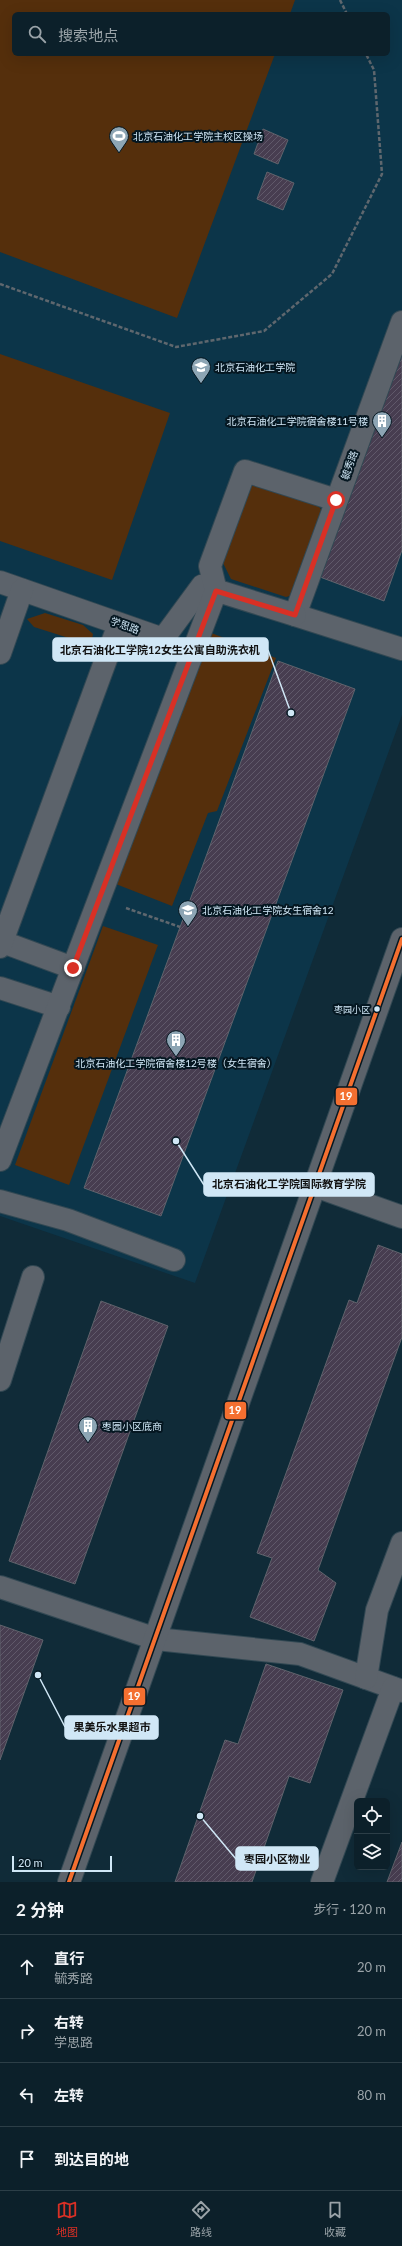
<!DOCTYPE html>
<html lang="zh">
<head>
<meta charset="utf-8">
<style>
  body { margin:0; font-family:Lato,"Noto Sans SC",sans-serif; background:#1a2d36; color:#f1f3f6 }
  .controls { position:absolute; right:12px; bottom:12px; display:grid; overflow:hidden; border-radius:6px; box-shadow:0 4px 16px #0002 }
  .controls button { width:36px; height:36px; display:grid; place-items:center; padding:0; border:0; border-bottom:1px solid #2c3e47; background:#0c202a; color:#f1f3f6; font:20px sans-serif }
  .scale { position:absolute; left:12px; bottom:10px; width:100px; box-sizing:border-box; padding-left:4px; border:2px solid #d0e7f6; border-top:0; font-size:11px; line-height:14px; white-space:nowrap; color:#d0e7f6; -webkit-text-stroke:3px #051721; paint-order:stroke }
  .stop { position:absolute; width:12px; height:12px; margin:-9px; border:3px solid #d93025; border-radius:50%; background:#fff }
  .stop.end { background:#d93025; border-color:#fff; box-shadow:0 1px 4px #0008 }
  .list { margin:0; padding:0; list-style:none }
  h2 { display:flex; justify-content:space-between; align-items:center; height:52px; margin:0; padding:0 16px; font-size:17px }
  h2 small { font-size:13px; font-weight:400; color:#9aa3a8 }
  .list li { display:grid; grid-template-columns:26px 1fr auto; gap:12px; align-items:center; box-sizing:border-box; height:64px; padding:0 16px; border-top:1px solid #2c3e47 }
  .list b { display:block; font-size:15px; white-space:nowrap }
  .list p { margin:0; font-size:13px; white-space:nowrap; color:#9aa3a8 }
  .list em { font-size:13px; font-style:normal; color:#9aa3a8 }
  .icon { flex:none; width:22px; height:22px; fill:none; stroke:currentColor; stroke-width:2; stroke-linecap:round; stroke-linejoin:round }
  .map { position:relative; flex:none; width:402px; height:1882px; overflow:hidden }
  .search { position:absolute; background:#0c202a; box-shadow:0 4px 16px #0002; left:12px; right:12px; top:12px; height:44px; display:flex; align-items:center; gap:10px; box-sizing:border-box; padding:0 14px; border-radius:6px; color:#9aa3a8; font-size:15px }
  .sheet { height:308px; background:#0c202a }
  nav { display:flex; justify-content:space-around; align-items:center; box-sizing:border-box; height:56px; border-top:1px solid #2c3e47; background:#0c202a; font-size:11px; color:#9aa3a8 }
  nav a { display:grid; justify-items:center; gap:2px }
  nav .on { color:#d93025 }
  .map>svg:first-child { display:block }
  .built { fill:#0c3549; fill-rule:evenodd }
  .green { fill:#552f0c }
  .building { fill:url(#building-hatch); stroke:#60636c }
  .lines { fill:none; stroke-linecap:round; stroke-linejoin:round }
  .minor-casing { stroke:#324853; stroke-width:24 }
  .path { stroke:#5f676e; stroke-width:2.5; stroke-dasharray:4 2; stroke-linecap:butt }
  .minor { stroke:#5c636b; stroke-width:22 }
  .bus-1-casing { stroke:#051721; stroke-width:7 }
  .bus-1 { stroke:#f46f30; stroke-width:4 }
  .route { stroke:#d93025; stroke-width:5 }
  .bus-dot { fill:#d0e7f6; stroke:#051721; stroke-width:1.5 }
  .labels { text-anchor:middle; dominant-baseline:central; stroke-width:4; stroke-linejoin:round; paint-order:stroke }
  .bus-label { font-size:9px; fill:#d0e7f6; stroke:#051721; text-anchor:end }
  .poi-label { font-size:10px; fill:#d0e7f6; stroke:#051721; text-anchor:start }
  .street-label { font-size:10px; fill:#d0e7f6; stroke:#051721 }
  .leader { fill:none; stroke:#d0e7f6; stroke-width:1.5 }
  .callout-dot { fill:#d0e7f6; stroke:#051721; stroke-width:1.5 }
  .callout { fill:#d0e7f6; stroke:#d0e7f6; stroke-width:1.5 }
  .callout-label { font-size:11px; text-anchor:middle; font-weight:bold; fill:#111 }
  .line-badge { stroke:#051721; stroke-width:1.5 }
  .badge-label { font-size:11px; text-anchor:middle; font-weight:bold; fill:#fff }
</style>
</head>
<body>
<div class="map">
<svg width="402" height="1882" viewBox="0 0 402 1882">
  <defs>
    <pattern id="building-hatch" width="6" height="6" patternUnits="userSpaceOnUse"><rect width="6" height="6" fill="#473d50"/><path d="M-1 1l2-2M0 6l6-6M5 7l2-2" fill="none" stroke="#60596a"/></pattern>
  </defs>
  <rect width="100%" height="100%" fill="#102b38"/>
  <path class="built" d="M0,0H402V715L195,1283L0,1216ZM14,14H388V54H14Z"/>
  <g class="green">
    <polygon points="0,0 295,0 290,14 14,14 14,54 275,54 177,318 0,252"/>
    <polygon points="0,354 170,413 112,580 0,541"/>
    <polygon points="253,479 314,501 325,514 297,594 286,597 231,579 223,563"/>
    <polygon points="45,613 83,625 93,634 91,645 34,627 27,619"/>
    <polygon points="201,629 276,658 217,811 208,813 172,906 103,879"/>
    <polygon points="103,926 158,945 69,1185 15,1165"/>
  </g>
  <g class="building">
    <polygon points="263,129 288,140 278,164 254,154"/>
    <polygon points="267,172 294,183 283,210 257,199"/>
    <polygon points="402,326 402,550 384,601 312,574"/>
    <polygon points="278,661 355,689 161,1216 84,1188"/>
    <polygon points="378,1245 402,1254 402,1337 318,1570 336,1583 314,1641 250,1617 272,1558 257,1553 349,1300 357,1303"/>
    <polygon points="101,1301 168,1326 75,1584 9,1561"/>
    <polygon points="0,1625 43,1640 0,1760"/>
    <polygon points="266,1664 343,1690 310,1783 289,1776 252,1882 175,1882 225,1740 238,1744"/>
    <polygon points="402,1842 402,1882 387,1882"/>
  </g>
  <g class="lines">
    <g class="minor-casing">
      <g id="minor">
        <polyline points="402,322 295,615 402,649"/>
        <polyline points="0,582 163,639 202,586 295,615"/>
        <polyline points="0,653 22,590"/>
        <polyline points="0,941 73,968"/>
        <polyline points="0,947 119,624"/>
        <polyline points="0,988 59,1007"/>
        <polyline points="0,1160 216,591 210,566 245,471 336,500"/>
        <polyline points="315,1186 402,1217"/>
        <polyline points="0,1201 68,1220 174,1260"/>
        <polyline points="0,1380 33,1277"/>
        <polyline points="0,1587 156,1639 300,1654 402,1691"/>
        <polyline points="366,1678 377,1610 402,1543"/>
        <polyline points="69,1882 402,939"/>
        <polyline points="322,1882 393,1688"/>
      </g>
    </g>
    <g class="path">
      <polyline points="340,0 347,14"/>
      <polyline points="0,284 176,347 264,331 332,274 382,174 374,70 366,54"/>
      <polyline points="126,908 180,927"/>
    </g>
    <use href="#minor" class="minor"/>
    <g class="bus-1-casing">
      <polyline id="bus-1" points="69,1882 402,939"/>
    </g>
    <use href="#bus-1" class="bus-1"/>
  </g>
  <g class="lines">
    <polyline class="route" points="73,968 216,591 295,615 336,500"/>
  </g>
  <defs>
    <g id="stadium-pin" transform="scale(1)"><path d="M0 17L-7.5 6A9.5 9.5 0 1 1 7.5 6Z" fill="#8da5b4" stroke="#051721"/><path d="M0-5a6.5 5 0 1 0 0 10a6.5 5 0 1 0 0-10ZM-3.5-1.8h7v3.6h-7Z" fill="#fff"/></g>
    <g id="university-pin" transform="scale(1)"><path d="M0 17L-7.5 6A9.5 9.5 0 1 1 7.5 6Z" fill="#8da5b4" stroke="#051721"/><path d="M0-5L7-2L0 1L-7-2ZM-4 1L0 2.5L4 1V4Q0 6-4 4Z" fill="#fff"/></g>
    <g id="building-pin" transform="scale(1)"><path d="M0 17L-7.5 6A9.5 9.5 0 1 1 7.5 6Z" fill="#8da5b4" stroke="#051721"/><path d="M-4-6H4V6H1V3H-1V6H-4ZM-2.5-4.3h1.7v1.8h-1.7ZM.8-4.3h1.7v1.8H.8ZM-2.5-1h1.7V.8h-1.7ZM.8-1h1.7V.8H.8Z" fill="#fff"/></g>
  </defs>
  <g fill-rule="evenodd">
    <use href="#stadium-pin" x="119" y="136"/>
    <use href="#university-pin" x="201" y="367"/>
    <use href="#building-pin" x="382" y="421"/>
    <use href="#university-pin" x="188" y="910"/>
    <use href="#building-pin" x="176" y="1040"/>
    <use href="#building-pin" x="88" y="1426"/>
  </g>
  <circle class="bus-dot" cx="377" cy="1009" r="3.5"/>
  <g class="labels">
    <g class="bus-label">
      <text x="370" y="1009">枣园小区</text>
    </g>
    <g class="poi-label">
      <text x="133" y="136">北京石油化工学院主校区操场</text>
      <text x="215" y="367">北京石油化工学院</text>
      <text x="368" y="421" text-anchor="end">北京石油化工学院宿舍楼11号楼</text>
      <text x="202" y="910">北京石油化工学院女生宿舍12</text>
      <text x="176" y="1063" text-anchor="middle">北京石油化工学院宿舍楼12号楼（女生宿舍）</text>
      <text x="102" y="1426">枣园小区底商</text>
    </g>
    <g class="street-label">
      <text transform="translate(349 465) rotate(-70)">毓秀路</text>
      <text transform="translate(125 625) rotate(20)">学思路</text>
    </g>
  </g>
  <path class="leader" d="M291 713L268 650M176 1141L204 1185M38 1675L65 1727M200 1816L236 1859"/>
  <g class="callout-dot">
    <circle cx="291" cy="713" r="4"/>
    <circle cx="176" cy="1141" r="4"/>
    <circle cx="38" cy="1675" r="4"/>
    <circle cx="200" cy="1816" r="4"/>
  </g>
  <g class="callout">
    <rect x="53" y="638" width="215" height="23" rx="4"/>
    <rect x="204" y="1173" width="170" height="23" rx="4"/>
    <rect x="65" y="1716" width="93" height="23" rx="4"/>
    <rect x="236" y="1847" width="82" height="23" rx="4"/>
  </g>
  <g class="callout-label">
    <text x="160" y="654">北京石油化工学院12女生公寓自助洗衣机</text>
    <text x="289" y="1188">北京石油化工学院国际教育学院</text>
    <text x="112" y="1731">果美乐水果超市</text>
    <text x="277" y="1863">枣园小区物业</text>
  </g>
  <g class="line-badge">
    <rect x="335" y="1087" width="23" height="19" rx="4" fill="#f46f30"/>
    <rect x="224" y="1401" width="23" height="19" rx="4" fill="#f46f30"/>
    <rect x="123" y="1687" width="23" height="19" rx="4" fill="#f46f30"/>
  </g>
  <g class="badge-label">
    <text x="346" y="1100">19</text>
    <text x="235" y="1414">19</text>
    <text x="134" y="1700">19</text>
  </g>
</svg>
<div class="controls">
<button><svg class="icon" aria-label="locate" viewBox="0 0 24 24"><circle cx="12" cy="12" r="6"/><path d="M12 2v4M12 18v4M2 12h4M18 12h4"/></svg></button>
<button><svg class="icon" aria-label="layers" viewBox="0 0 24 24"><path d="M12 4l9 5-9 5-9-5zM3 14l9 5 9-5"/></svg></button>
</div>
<div class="scale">20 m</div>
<div class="stop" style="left:336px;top:500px"></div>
<div class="stop end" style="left:73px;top:968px"></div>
<div class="search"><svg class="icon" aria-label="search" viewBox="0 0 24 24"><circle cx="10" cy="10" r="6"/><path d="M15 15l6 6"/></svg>搜索地点</div>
</div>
<section class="sheet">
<h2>2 分钟<small>步行 · 120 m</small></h2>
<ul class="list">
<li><svg class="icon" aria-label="ahead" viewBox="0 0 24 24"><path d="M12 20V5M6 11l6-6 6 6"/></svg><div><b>直行</b><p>毓秀路</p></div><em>20 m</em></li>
<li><svg class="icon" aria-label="right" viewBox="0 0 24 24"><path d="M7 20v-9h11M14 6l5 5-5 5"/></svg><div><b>右转</b><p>学思路</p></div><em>20 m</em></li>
<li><svg class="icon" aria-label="left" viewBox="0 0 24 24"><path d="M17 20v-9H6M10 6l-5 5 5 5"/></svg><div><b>左转</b></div><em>80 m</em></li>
<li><svg class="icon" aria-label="arrive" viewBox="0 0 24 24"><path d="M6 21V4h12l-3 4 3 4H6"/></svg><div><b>到达目的地</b></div></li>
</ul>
</section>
<nav>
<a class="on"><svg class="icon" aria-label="map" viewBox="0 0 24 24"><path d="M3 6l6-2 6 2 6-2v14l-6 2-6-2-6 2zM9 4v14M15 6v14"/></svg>地图</a>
<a><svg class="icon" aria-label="directions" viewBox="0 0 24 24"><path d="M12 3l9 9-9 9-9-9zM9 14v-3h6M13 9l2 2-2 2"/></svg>路线</a>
<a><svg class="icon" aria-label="saved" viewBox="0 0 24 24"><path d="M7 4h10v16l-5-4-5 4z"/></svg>收藏</a>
</nav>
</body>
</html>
